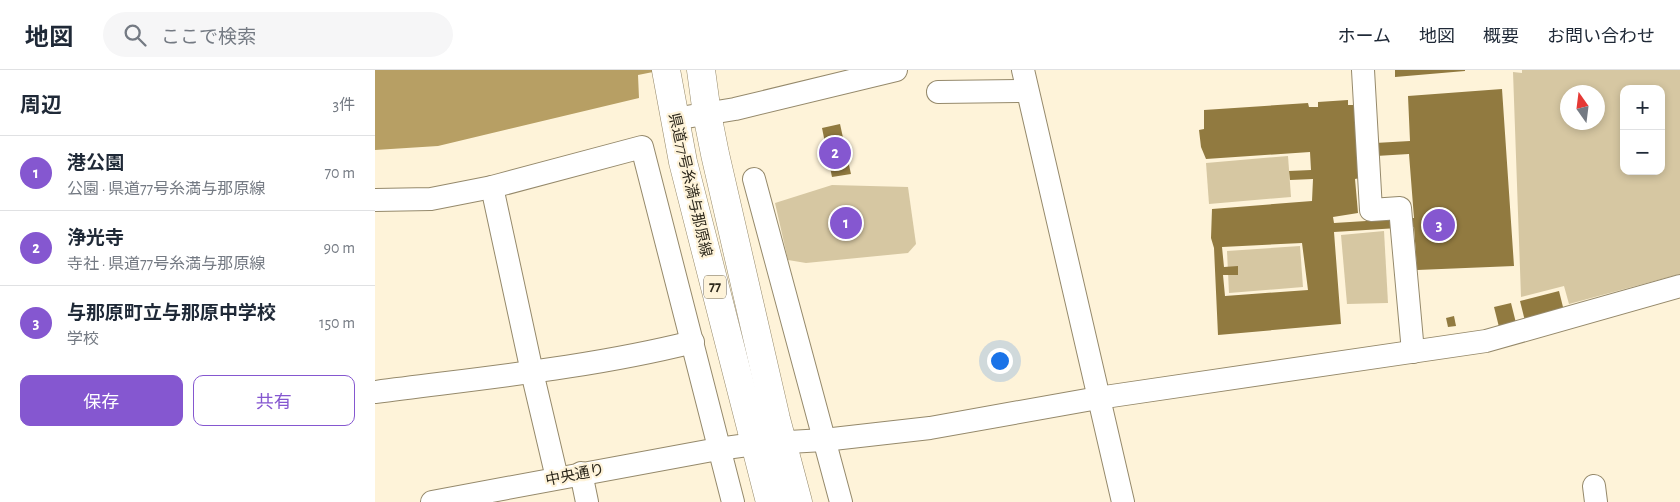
<!DOCTYPE html>
<html lang="ja">
<head>
<meta charset="utf-8">
<style>
  body { margin:0; font-family:"Alegreya Sans","Noto Sans JP",sans-serif; background:#f6f6f7; color:#1f2937 }
  .controls { position:absolute; right:15px; top:15px; display:grid; overflow:hidden; border-radius:10px; box-shadow:0 2px 8px #0003 }
  .controls button { width:45px; height:45px; display:grid; place-items:center; padding:0; border:0; border-bottom:1px solid #e0e1e3; background:#fff; color:#1f2937; font:25px sans-serif }
  .compass { position:absolute; left:1185px; top:15px; width:45px; height:45px; border-radius:50%; background:#fff; box-shadow:0 2px 8px #0003; rotate:346deg }
  .you { position:absolute; left:624px; top:290px; width:18px; height:18px; margin:-12px; border:4px solid #fff; border-radius:50%; background:#1a73e8; box-shadow:0 0 0 8px #1a73e833 }
  .badge { display:grid; place-items:center; width:32px; height:32px; border-radius:50%; background:#8557d0; color:#fff; font-size:16px; font-weight:700 }
  .pin { position:absolute; translate:-50% -50%; border:2px solid #fff; box-shadow:0 1px 5px #0006 }
  .list { margin:0; padding:0; list-style:none }
  h2 { display:flex; justify-content:space-between; align-items:center; height:65px; margin:0; padding:0 20px; font-size:21px }
  h2 small { font-size:16px; font-weight:400; color:#747a83 }
  .list li { display:grid; grid-template-columns:32px 1fr auto; gap:15px; align-items:center; box-sizing:border-box; height:75px; padding:0 20px; border-top:1px solid #e0e1e3 }
  .list b { display:block; font-size:19px; white-space:nowrap }
  .list p { margin:0; font-size:16px; white-space:nowrap; color:#747a83 }
  .list em { font-size:16px; font-style:normal; color:#747a83 }
  .actions { display:flex; gap:10px; padding:15px 20px }
  .actions a { flex:1; padding:11px 0; border:1px solid #8557d0; border-radius:10px; text-align:center; font-size:18px; color:#8557d0 }
  .actions .main { background:#8557d0; color:#fff }
  .icon { flex:none; width:28px; height:28px; fill:none; stroke:currentColor; stroke-width:2; stroke-linecap:round; stroke-linejoin:round }
  .map { position:relative; flex:none; width:1305px; height:432px; overflow:hidden }
  header { display:flex; align-items:center; gap:30px; box-sizing:border-box; height:70px; padding:0 25px; background:#fff; border-bottom:1px solid #e0e1e3 }
  header strong { font-size:24px }
  nav { display:flex; gap:28px; margin-inline-start:auto; font-size:18px }
  .search { width:350px; height:45px; background:#f6f6f7; display:flex; align-items:center; gap:12px; box-sizing:border-box; padding:0 18px; border-radius:28px; color:#747a83; font-size:19px }
  main { display:flex }
  aside { flex:1; background:#fff }
  .map>svg:first-child { display:block }
  .green { fill:#d6c7a2; fill-rule:evenodd }
  .water { fill:#b79f64 }
  .building { fill:#917a40; fill-rule:evenodd }
  .lines { fill:none; stroke-linecap:round; stroke-linejoin:round }
  .minor-casing { stroke:#95896b; stroke-width:24 }
  .major-casing { stroke:#95896b; stroke-width:29 }
  .minor { stroke:#fff; stroke-width:22 }
  .major { stroke:#fff; stroke-width:28 }
  .labels { text-anchor:middle; dominant-baseline:central; stroke-width:4.5; stroke-linejoin:round; paint-order:stroke }
  .shield { fill:#fef3d9; stroke:#6c6555; stroke-width:1 }
  .shield-label { font-size:14px; font-weight:bold; fill:#2d281c }
  .street-label { font-size:15px; fill:#2d281c; stroke:#fef3d9 }
</style>
</head>
<body>
<header>
<strong>地図</strong>
<div class="search"><svg class="icon" aria-label="search" viewBox="0 0 24 24"><circle cx="10" cy="10" r="6"/><path d="M15 15l6 6"/></svg>ここで検索</div>
<nav><a>ホーム</a><a>地図</a><a>概要</a><a>お問い合わせ</a></nav>
</header>
<main>
<aside>
<h2>周辺<small>3件</small></h2>
<ul class="list">
<li><span class="badge">1</span><div><b>港公園</b><p>公園 · 県道77号糸満与那原線</p></div><em>70 m</em></li>
<li><span class="badge">2</span><div><b>浄光寺</b><p>寺社 · 県道77号糸満与那原線</p></div><em>90 m</em></li>
<li><span class="badge">3</span><div><b>与那原町立与那原中学校</b><p>学校</p></div><em>150 m</em></li>
</ul>
<div class="actions"><a class="main">保存</a><a>共有</a></div>
</aside>
<div class="map">
<svg width="1305" height="432" viewBox="0 0 1305 432">
  <rect width="100%" height="100%" fill="#fef3d9"/>
  <g class="green">
    <path d="M1147,0H1305V204L1194,234L1189,216L1146,227L1138,2L1147,3ZM1249,19H1286V101H1249ZM1222,22V52H1192V22Z"/>
    <polygon points="913,86 916,127 834,134 831,93"/>
    <polygon points="457,115 533,117 541,174 533,183 431,193 413,190 400,133"/>
    <polygon points="1009,161 1013,233 972,234 966,165"/>
    <polygon points="925,176 928,217 854,223 852,181"/>
  </g>
  <polygon class="water" points="0,0 288,0 263,5 264,28 63,76 0,80"/>
  <g class="building">
    <polygon points="1020,0 1090,0 1090,1 1020,7"/>
    <path d="M1127,19L1139,196L1042,200L1039,157L959,162L966,254L843,265L839,178L836,168L837,139L937,131L938,109L915,110L914,101L936,100L935,82L831,89L826,77L824,60L829,59V40L933,33L934,37H943V32L973,30V35H980L985,108L980,109L983,143L958,147L959,153L1039,148L1034,84L1001,86L1000,73L1035,71L1033,26ZM927,173L933,220L850,226L848,205H863V196L849,197L847,177Z"/>
    <polygon points="465,54 476,104 457,107 447,58"/>
    <polygon points="1184,221 1189,241 1150,251 1145,231"/>
    <polygon points="1136,233 1141,253 1124,257 1119,237"/>
    <polygon points="1079,246 1081,256 1073,257 1071,248"/>
  </g>
  <g class="lines">
    <g class="minor-casing">
      <g id="minor">
        <polyline points="648,0 748,432"/>
        <polyline points="988,0 996,140 1025,138 1038,282"/>
        <polyline points="563,22 652,21"/>
        <polyline points="299,49 360,39 521,0"/>
        <polyline points="379,109 466,432"/>
        <polyline points="117,117 157,302 182,408"/>
        <polyline points="0,130 56,129 117,117 267,77 358,432"/>
        <path d="M0,322C106,308 214,298 318,272"/>
        <polyline points="206,403 212,432"/>
        <polyline points="1219,416 1221,432"/>
        <polyline points="57,432 343,379 380,374 449,370 555,358 723,328 1111,271 1305,216"/>
      </g>
    </g>
    <g class="major-casing">
      <g id="major">
        <polyline points="291,0 308,92 395,432"/>
        <polyline points="326,0 332,44 340,84 401,349 423,432"/>
      </g>
    </g>
    <use href="#minor" class="minor"/>
    <use href="#major" class="major"/>
  </g>
  <g class="labels">
    <rect class="shield" x="329" y="205.5" width="22" height="23" rx="4"/>
    <g class="shield-label">
      <text x="340" y="217">77</text>
    </g>
    <g class="street-label">
      <text transform="translate(315 115) rotate(77)">県道77号糸満与那原線</text>
      <text transform="translate(200 405) rotate(-11)">中央通り</text>
    </g>
  </g>
</svg>
<div class="controls">
<button>+</button>
<button>−</button>
</div>
<svg class="compass" viewBox="-18 -18 36 36"><path d="M0-13l5 13h-10z" fill="#e53935"/><path d="M0 13l5-13h-10z" fill="#747a83"/></svg>
<div class="you"></div>
<div class="pin badge" style="left:471px;top:153px">1</div>
<div class="pin badge" style="left:460px;top:83px">2</div>
<div class="pin badge" style="left:1064px;top:155px">3</div>
</div>
</main>
</body>
</html>
